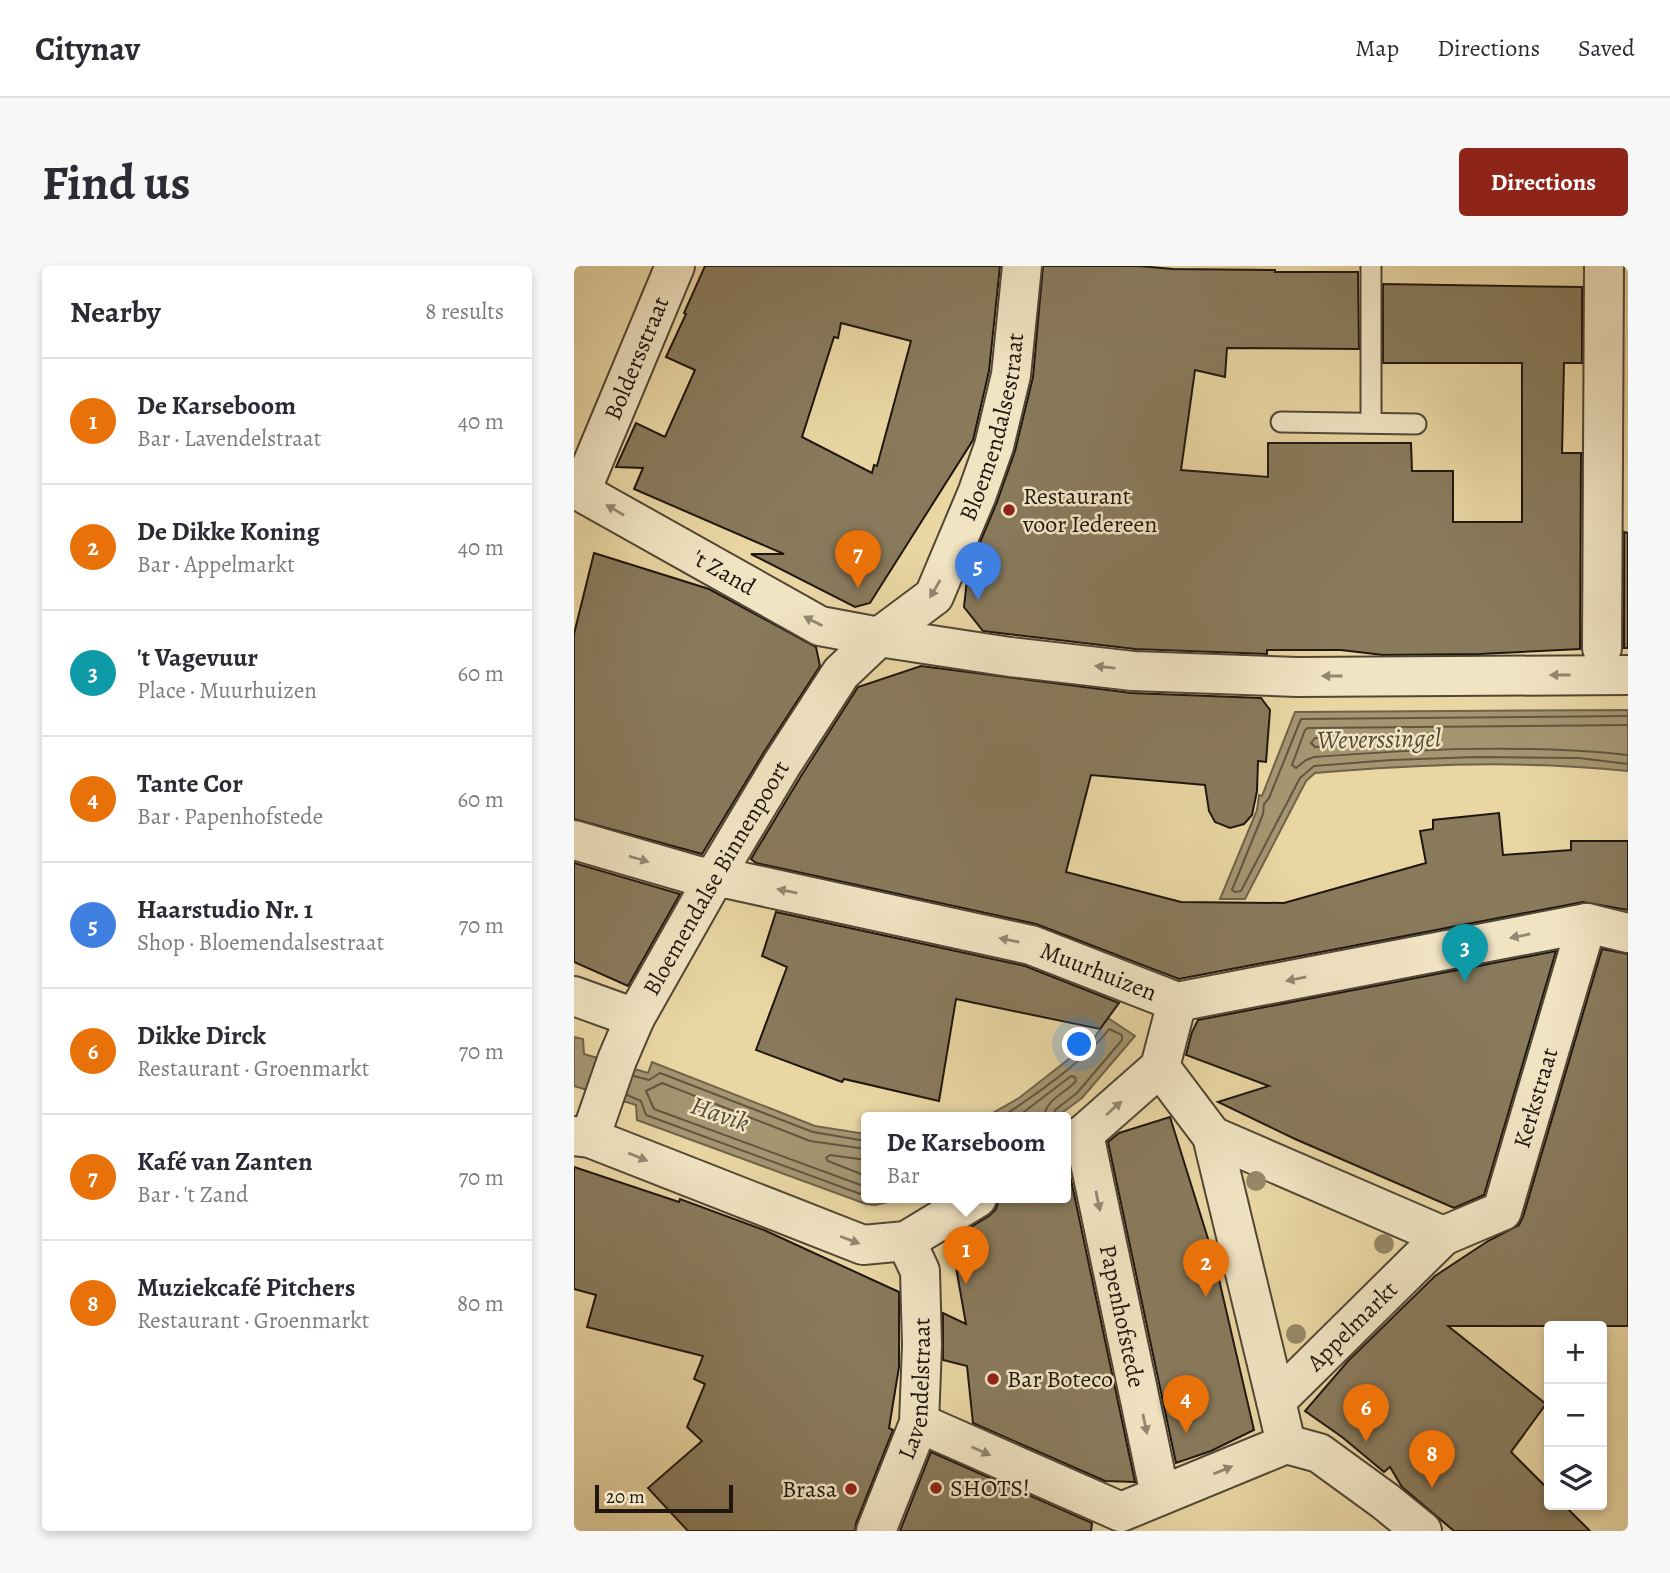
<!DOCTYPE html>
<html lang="en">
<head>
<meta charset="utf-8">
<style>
  body { margin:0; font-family:Alegreya,serif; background:#f7f7f7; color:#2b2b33 }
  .controls { position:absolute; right:21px; bottom:21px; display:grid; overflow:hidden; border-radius:7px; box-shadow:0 4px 10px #0003 }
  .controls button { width:63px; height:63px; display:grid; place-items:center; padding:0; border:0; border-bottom:2px solid #e1e1e2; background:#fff; color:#2b2b33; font:35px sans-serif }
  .scale { position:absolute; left:21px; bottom:18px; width:138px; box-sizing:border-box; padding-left:7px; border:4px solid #201610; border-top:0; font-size:19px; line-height:24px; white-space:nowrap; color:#201610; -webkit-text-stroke:5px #f1e4c3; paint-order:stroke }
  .you { position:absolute; left:506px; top:779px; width:24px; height:24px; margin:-18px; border:5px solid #fff; border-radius:50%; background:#1a73e8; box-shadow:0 0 0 10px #1a73e833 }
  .badge { display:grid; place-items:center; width:46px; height:46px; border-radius:50%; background:#8f2418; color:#fff; font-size:23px; font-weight:700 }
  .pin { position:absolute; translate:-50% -58px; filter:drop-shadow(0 2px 4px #0008) }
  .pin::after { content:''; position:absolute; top:37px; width:24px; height:21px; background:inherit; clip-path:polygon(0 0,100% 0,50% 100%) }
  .popup { position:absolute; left:287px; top:846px; width:210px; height:91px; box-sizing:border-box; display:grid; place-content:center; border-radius:7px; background:#fff; filter:drop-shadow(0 2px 5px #0005); font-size:23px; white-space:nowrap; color:#7c7c81 }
  .popup b { font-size:26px; color:#2b2b33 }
  .popup::after { content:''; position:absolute; left:50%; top:100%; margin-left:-14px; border:14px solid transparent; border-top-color:#fff }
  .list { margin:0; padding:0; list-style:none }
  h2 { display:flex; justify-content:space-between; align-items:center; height:91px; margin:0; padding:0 28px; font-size:30px }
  h2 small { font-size:23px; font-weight:400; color:#7c7c81 }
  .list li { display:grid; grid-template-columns:46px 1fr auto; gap:21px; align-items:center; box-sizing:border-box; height:126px; padding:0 28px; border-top:2px solid #e1e1e2 }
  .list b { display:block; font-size:26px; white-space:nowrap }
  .list p { margin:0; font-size:23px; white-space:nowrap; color:#7c7c81 }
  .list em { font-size:23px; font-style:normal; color:#7c7c81 }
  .icon { flex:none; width:38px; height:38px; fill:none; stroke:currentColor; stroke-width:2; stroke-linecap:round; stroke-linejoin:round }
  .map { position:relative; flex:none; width:1054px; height:1265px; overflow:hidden; border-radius:7px }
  header { display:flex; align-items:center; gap:42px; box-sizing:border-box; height:98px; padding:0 35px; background:#fff; border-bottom:2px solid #e1e1e2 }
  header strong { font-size:33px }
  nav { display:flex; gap:38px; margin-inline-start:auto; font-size:24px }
  .intro { display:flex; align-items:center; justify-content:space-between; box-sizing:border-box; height:168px; padding:0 42px }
  h1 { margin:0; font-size:49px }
  .button { padding:18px 32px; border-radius:7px; background:#8f2418; color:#fff; font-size:24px; font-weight:700 }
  main { display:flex; gap:42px; padding:0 42px }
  aside { flex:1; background:#fff; border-radius:7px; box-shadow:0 4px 10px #0003 }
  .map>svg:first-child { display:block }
  .water { fill:#a59571; stroke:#70624a; stroke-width:2 }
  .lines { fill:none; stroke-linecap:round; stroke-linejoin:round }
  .shore { stroke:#625640; stroke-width:2 }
  .building { fill:#897a5c; stroke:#201610; stroke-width:2; fill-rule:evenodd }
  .lane-casing { stroke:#524635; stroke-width:23 }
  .street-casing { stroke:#524635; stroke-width:42 }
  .lane { stroke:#f1e4c3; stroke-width:19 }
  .street { stroke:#f1e4c3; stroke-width:38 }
  .tree { fill:#968766 }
  .oneway { fill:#938772 }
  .poi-dot { fill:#8f2418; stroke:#f1e4c3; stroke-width:2.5 }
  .labels { text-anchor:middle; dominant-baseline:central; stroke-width:5; stroke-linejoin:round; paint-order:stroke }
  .street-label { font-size:24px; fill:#201610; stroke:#f1e4c3 }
  .poi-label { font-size:24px; fill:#201610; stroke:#f1e4c3; text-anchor:start }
  .water-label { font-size:26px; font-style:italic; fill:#554937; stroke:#f1e4c3 }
</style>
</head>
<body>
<header>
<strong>Citynav</strong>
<nav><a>Map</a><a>Directions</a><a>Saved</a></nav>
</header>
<div class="intro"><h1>Find us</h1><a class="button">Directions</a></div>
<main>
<aside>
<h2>Nearby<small>8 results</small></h2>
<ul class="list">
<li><span class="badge" style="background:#e8710a">1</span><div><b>De Karseboom</b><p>Bar · Lavendelstraat</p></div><em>40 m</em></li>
<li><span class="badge" style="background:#e8710a">2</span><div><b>De Dikke Koning</b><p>Bar · Appelmarkt</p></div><em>40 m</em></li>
<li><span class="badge" style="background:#0f9aa8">3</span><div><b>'t Vagevuur</b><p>Place · Muurhuizen</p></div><em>60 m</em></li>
<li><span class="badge" style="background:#e8710a">4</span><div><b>Tante Cor</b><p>Bar · Papenhofstede</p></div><em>60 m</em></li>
<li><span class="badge" style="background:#3f7fe0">5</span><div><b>Haarstudio Nr. 1</b><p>Shop · Bloemendalsestraat</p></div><em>70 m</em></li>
<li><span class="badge" style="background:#e8710a">6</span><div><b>Dikke Dirck</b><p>Restaurant · Groenmarkt</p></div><em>70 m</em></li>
<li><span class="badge" style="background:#e8710a">7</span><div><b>Kafé van Zanten</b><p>Bar · 't Zand</p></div><em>70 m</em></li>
<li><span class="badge" style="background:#e8710a">8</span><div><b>Muziekcafé Pitchers</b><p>Restaurant · Groenmarkt</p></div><em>80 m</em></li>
</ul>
</aside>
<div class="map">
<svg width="1054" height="1265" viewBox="0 0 1054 1265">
  <rect width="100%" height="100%" fill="#e9d6a3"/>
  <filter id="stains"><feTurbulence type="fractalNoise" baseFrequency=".00286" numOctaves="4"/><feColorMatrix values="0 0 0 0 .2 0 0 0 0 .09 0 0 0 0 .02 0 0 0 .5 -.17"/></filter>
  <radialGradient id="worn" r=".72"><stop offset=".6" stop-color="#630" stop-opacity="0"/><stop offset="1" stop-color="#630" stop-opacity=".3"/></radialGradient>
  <g class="water">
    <path d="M1054,444V505C950,494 845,498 741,507L732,515L671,633H646L683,544L685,529L688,530L721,446Z"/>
    <polygon points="534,752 561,770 508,832 481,852 410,852 445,832 518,775"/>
    <polygon points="0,771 9,773 10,788 74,807 78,796 241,860 292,868 292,932 331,932 301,939 292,938 63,854 62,839 0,820"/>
  </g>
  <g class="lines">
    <g class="shore">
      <polyline points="1054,450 727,453 695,532 690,538 689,548 658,624 661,626 667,625 726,512 740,500 817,494 902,491 1005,492 1054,498"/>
      <path d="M1054,459L734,462L731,464L718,499L722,502L732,494L740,491C845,483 950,478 1054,489"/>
      <polygon points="741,472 766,472 769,476 766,479 741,481 737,477"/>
      <polyline points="60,810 75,814 86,807 239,866 292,875"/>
      <polyline points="53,829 67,835 72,849 292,930"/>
      <path d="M426,852C459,831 513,793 535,763L548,769V774L503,827L481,844L478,852"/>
      <path d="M442,852L497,810L501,811L502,815C491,828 471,833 470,852"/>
      <polyline points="292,883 236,875 88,817 72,825 80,843 292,921"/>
      <polyline points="292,894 256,889 252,892 254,895 292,910"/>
    </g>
  </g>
  <g class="building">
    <path d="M131,0H426L415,105L399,174L296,337L281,341L177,288H210L60,223L69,202L42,201L62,157L91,171L121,104L92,91L112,48L110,47ZM267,57L337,75L303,200L300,199L298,207L228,171L260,71L264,72Z"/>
    <polygon points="469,0 565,0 599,3 701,4 701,6 784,6 785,83 653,82 651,111 621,104 607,204 694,211 694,177 837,177 838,205 879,205 879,256 948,256 948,97 809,97 809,18 1008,21 1008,97 990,97 988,187 1007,187 1006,383 906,388 809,389 767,384 693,384 693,388 561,383 409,365 390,341 394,305 423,236 441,185 459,111"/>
    <polygon points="1050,266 1054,267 1054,382 1050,382"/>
    <polygon points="20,287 135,323 242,381 246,400 190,486 128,588 0,553 0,368"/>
    <polygon points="347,400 557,427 687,432 696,444 692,496 684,495 683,525 678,549 670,558 656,562 641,556 635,545 631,519 517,509 492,606 607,636 710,637 852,597 846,565 859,563 859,554 925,547 929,589 997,584 997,575 1054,575 1054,644 1009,636 605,713 462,658 182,597 177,593 227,510 284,421"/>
    <polygon points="0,597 106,628 54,720 0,696"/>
    <polygon points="202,646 451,700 545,737 526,763 382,733 365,835 270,813 268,816 182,784 213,701 188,690"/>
    <polygon points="1028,683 1054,688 1054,1060 874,1060 972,1138 937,1186 975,1224 975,1239 990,1239 1016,1265 880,1265 828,1221 816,1201 810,1206 768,1171 731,1145 774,1095 861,1010 914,975 945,959 949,951"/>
    <polygon points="982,685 910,929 880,942 721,873 644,836 695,820 612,789 618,766 624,754"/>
    <polygon points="596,851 640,992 680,1164 637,1185 602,1197 534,876 545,867"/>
    <polygon points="0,901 105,936 106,933 190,964 325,1026 325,1101 315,1162 319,1164 282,1257 281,1265 114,1265 74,1222 128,1175 113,1161 131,1118 120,1113 129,1090 13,1061 22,1029 0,1023"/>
    <polygon points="492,908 496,909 561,1216 531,1215 399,1157 393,1100 369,1094 369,1047 392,1058 377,973 415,950 422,943 424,936 430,932 492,932"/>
    <polygon points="357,1186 518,1257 517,1265 326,1265"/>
  </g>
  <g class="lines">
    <g class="lane-casing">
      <g id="lane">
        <polyline points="797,0 797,157"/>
        <polyline points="707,156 842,158"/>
      </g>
    </g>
    <g class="street-casing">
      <g id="street">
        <path id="s1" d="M0,222L246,360L305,371L436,391L559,405L723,411L1054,409"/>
        <path id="s2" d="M7,225L101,0"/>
        <polyline points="1028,382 1030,0"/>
        <path id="s3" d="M0,574L124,610L155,613L457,679L603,736L1013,657L1054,667"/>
        <polyline points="0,730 61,752"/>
        <path id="s4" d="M586,801L638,870L702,1135L869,970L638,870"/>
        <path id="s5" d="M510,868L586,1229"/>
        <polyline points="0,870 16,872 289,979 332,975 403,932"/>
        <path id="s6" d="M16,872L43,794L61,752L147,600L208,498L267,407L305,371L360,330L403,228L420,180L437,109L448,0"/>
        <polyline points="492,879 510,868 586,801 603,736"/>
        <path id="s7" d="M869,970L928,945L1013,657"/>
        <polyline points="345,1157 547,1246 712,1178 702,1135"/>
        <polyline points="712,1178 745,1187 811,1235 848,1265"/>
        <path id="s8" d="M302,1265L345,1157L348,1079L346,1005L332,975"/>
      </g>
    </g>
    <use href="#lane" class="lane"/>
    <use href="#street" class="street"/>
  </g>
  <g class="tree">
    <circle cx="682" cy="915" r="10"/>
    <circle cx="810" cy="978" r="10"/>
    <circle cx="722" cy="1068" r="10"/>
  </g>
  <defs><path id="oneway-solid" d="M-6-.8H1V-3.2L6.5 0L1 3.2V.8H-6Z" transform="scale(1.75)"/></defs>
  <g class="oneway">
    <use href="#oneway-solid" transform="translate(41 244) rotate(-150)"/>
    <use href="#oneway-solid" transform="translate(361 323) rotate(120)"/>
    <use href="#oneway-solid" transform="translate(239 355) rotate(-153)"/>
    <use href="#oneway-solid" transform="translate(531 401) rotate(-174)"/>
    <use href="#oneway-solid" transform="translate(986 409) rotate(180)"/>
    <use href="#oneway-solid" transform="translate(758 410) rotate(180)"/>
    <use href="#oneway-solid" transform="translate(65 593) rotate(16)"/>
    <use href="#oneway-solid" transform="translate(213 625) rotate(-168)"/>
    <use href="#oneway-solid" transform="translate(946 670) rotate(169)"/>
    <use href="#oneway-solid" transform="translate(435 674) rotate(-168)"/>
    <use href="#oneway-solid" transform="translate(722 713) rotate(169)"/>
    <use href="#oneway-solid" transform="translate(540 842) rotate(-42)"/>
    <use href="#oneway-solid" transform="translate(64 891) rotate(22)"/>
    <use href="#oneway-solid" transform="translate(524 935) rotate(78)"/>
    <use href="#oneway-solid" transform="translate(276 974) rotate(21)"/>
    <use href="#oneway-solid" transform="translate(571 1158) rotate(78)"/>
    <use href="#oneway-solid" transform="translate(407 1185) rotate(24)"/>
    <use href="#oneway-solid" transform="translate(649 1204) rotate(-22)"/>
  </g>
  <g class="poi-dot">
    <circle cx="435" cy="244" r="7"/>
    <circle cx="419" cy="1113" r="7"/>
    <circle cx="362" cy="1222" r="7"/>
    <circle cx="277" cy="1223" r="7"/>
  </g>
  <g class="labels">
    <g class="street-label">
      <text stroke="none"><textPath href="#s2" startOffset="144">Boldersstraat</textPath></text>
      <text stroke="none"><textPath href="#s6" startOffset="831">Bloemendalsestraat</textPath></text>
      <text stroke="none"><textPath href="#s1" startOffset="172">'t Zand</textPath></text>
      <text stroke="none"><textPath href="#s6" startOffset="290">Bloemendalse Binnenpoort</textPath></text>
      <text stroke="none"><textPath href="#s3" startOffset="542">Muurhuizen</textPath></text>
      <text stroke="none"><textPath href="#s7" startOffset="182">Kerkstraat</textPath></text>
      <text stroke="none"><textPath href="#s5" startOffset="186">Papenhofstede</textPath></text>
      <text stroke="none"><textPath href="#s4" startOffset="466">Appelmarkt</textPath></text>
      <text stroke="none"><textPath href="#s8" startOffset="150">Lavendelstraat</textPath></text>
    </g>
    <g class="poi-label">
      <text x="449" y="230">Restaurant<tspan x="449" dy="28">voor Iedereen</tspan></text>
      <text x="433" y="1113">Bar Boteco</text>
      <text x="376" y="1222">SHOTS!</text>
      <text x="263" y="1223" text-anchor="end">Brasa</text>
    </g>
    <g class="water-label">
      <text transform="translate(805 473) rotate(-1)">Weverssingel</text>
      <text transform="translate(146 848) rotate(19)">Havik</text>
    </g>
  </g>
  <rect width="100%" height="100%" filter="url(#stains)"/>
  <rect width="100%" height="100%" fill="url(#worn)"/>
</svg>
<div class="controls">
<button>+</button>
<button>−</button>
<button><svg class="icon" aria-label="layers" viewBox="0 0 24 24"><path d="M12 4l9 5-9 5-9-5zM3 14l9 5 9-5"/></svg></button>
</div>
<div class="scale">20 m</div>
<div class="you"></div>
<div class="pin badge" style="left:392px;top:1018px;background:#e8710a">1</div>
<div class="popup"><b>De Karseboom</b>Bar</div>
<div class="pin badge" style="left:632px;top:1031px;background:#e8710a">2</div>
<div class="pin badge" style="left:891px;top:716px;background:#0f9aa8">3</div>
<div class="pin badge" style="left:612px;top:1167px;background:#e8710a">4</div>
<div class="pin badge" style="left:404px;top:334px;background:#3f7fe0">5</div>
<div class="pin badge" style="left:792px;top:1176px;background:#e8710a">6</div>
<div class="pin badge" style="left:284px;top:322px;background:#e8710a">7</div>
<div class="pin badge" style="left:858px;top:1222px;background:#e8710a">8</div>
</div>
</main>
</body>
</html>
